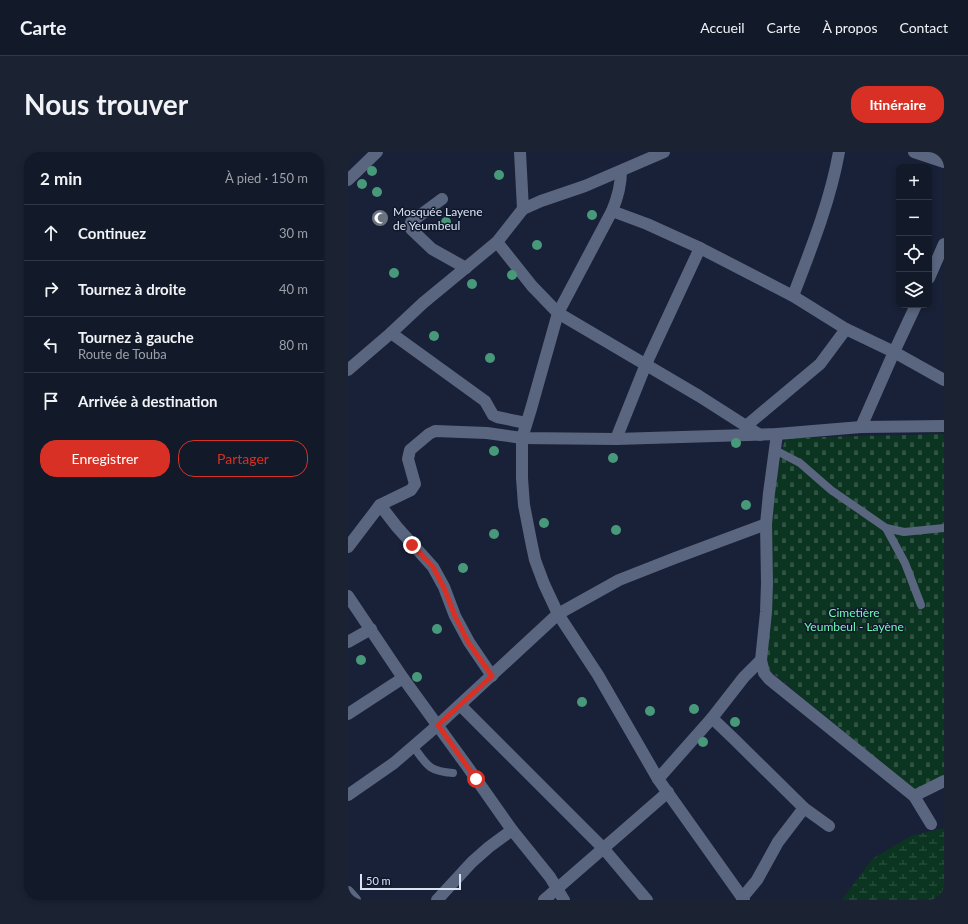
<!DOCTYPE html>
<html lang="fr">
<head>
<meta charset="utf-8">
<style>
  body { margin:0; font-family:Lato,sans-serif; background:#1b2231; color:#f1f3f6 }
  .controls { position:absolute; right:12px; top:12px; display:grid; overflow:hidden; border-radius:8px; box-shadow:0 2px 6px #0003 }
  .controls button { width:36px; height:36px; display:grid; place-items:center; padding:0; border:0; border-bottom:1px solid #313846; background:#121929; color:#f1f3f6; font:20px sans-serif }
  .scale { position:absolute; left:12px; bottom:10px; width:101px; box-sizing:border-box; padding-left:4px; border:2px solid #dbe2f1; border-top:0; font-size:11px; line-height:14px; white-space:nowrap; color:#dbe2f1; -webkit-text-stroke:3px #0f182d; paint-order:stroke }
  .stop { position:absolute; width:12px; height:12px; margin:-9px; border:3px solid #d93025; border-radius:50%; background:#fff }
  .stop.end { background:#d93025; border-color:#fff; box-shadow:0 1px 4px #0008 }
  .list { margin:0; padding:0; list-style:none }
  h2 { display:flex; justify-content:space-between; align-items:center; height:52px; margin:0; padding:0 16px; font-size:17px }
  h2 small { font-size:13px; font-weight:400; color:#9ca0a8 }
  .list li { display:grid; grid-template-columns:26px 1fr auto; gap:12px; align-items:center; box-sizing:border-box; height:56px; padding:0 16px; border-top:1px solid #313846 }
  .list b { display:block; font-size:15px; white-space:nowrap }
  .list p { margin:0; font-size:13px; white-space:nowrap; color:#9ca0a8 }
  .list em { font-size:13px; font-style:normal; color:#9ca0a8 }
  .actions { display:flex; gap:8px; padding:12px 16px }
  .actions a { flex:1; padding:9px 0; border:1px solid #d93025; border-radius:16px; text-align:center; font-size:14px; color:#d93025 }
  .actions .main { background:#d93025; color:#fff }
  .icon { flex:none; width:22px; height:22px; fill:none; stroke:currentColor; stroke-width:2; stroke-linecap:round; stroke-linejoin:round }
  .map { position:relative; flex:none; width:596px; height:748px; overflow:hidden; border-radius:16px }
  header { display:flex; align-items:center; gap:24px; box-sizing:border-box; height:56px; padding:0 20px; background:#121929; border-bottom:1px solid #313846 }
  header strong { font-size:19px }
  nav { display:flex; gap:22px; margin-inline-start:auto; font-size:14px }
  .intro { display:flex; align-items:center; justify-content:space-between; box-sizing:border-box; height:96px; padding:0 24px }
  h1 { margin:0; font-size:28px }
  .button { padding:10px 18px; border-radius:16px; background:#d93025; color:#fff; font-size:14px; font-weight:700 }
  main { display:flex; gap:24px; padding:0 24px }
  aside { flex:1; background:#121929; border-radius:16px; box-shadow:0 2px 6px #0003 }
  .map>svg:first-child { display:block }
  .wetland { fill:url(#wetland-marsh) }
  .cemetery { fill:url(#cemetery-stones) }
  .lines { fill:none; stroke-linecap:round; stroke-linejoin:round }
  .lane { stroke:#5a667f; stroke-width:8 }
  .street { stroke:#5a667f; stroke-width:12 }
  .secondary { stroke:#5a667f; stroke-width:12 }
  .tree { fill:#48987a }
  .route { stroke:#d93025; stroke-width:5 }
  .labels { text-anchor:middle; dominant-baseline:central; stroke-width:3; stroke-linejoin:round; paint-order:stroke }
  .poi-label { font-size:12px; fill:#dbe2f1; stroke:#0f182d; text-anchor:start }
  .park-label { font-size:12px; fill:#70fab0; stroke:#0f182d }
</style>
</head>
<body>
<header>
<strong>Carte</strong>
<nav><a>Accueil</a><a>Carte</a><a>À propos</a><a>Contact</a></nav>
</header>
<div class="intro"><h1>Nous trouver</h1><a class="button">Itinéraire</a></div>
<main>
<aside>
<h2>2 min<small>À pied · 150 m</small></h2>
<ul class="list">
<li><svg class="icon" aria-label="ahead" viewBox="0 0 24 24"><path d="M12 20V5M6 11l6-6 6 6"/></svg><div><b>Continuez</b></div><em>30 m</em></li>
<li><svg class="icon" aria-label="right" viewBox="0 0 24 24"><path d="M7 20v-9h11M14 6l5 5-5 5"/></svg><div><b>Tournez à droite</b></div><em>40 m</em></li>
<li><svg class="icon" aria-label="left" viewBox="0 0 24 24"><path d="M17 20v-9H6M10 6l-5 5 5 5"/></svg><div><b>Tournez à gauche</b><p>Route de Touba</p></div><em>80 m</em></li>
<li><svg class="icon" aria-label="arrive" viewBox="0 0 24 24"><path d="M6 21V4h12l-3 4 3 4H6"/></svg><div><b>Arrivée à destination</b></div></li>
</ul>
<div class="actions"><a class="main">Enregistrer</a><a>Partager</a></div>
</aside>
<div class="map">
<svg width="596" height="748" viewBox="0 0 596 748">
  <defs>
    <pattern id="wetland-marsh" width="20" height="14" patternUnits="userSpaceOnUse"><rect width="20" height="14" fill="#0c3521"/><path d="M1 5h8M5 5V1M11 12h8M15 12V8" fill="none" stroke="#2f5242"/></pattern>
    <pattern id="cemetery-stones" width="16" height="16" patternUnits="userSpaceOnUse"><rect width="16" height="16" fill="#0c3521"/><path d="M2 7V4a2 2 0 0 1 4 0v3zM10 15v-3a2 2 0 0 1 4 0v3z" fill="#2f5242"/></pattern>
  </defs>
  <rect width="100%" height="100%" fill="#182137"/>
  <polygon class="wetland" points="596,676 596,748 494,748 524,707 563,684"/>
  <polygon class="cemetery" points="596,282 596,623 566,638 414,512 419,372 437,286"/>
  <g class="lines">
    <g class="lane">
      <polyline points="427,298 452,311 483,338 538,376 556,380 596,376"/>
      <polyline points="538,376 557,411 573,453"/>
      <path d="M65,594C79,613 80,619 105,621"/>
    </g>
    <g class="street">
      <polyline points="172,0 175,57"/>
      <path d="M273,19C273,34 270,45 264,59L210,161L183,257L174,286V326L176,353L183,389L187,408L196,432L210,462L250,523L310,627L396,748"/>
      <polyline points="94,47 63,70 63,77 84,97 118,116"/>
      <polyline points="264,59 299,72 352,96 445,144 498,177 546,200 596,228"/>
      <polyline points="149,90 184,134 210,161 351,244 412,283"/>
      <polyline points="581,126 596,92"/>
      <path d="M445,144C463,97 482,50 491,0"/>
      <polyline points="43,181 137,249 145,263 149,265 178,271"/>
      <polyline points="0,218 43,181 75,151 149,90 175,57 193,49 237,34 316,0"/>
      <polyline points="398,274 472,212 498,177"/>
      <polyline points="513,275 546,200 568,153"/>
      <polyline points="429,282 421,341 418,372 419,431 418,460 413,508 416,521 421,527 566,644 583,672"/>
      <polyline points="268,287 298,212 352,96"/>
      <polyline points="32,353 49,375 85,415 96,435 107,464 121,490 144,524"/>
      <polyline points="0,395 32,353 63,338 67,332 60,307 62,298 81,282 87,279 139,281 174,286 268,287 429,282 513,275 596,274"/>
      <polyline points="0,444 55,526 119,614 164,678 202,725 216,748"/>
      <polyline points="0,490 23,477"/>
      <polyline points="112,553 256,697 299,748"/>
      <polyline points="0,562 55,526"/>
      <polyline points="364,566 386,587 456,656 481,674"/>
      <polyline points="310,627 364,566 396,525 413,508"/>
      <polyline points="0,643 46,611 90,573 210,462 271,428 327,406 418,372"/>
      <polyline points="566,644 596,629"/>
      <polyline points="0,740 7,748"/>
      <polyline points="394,746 409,728 430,690 456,656"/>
      <polyline points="89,748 124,710 141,695 164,678"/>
      <polyline points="196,748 320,640"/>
    </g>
    <g class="secondary">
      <polyline points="566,0 596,10"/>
      <polyline points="0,28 29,0"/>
    </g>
  </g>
  <g class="tree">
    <circle cx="24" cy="19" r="5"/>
    <circle cx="151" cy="23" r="5"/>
    <circle cx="14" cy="32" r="5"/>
    <circle cx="29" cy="40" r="5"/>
    <circle cx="244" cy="63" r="5"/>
    <circle cx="98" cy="70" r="5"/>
    <circle cx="189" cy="93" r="5"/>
    <circle cx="46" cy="121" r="5"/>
    <circle cx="164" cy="123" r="5"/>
    <circle cx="124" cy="132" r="5"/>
    <circle cx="86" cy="184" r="5"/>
    <circle cx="142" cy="206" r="5"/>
    <circle cx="388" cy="291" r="5"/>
    <circle cx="146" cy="299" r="5"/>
    <circle cx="265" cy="306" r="5"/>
    <circle cx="398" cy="353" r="5"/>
    <circle cx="196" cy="371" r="5"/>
    <circle cx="268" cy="378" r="5"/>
    <circle cx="146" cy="382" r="5"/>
    <circle cx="115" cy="416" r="5"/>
    <circle cx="89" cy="477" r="5"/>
    <circle cx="13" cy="508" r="5"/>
    <circle cx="69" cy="525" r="5"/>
    <circle cx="234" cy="550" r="5"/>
    <circle cx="346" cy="557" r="5"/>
    <circle cx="302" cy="559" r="5"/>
    <circle cx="387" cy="570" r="5"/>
    <circle cx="355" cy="590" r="5"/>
  </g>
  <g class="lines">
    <polyline class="route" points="64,393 85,415 96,436 107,464 120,490 144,524 90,573 128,627"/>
  </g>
  <defs>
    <g id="mosque-disc" transform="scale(0.9)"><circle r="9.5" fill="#6b7280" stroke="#0f182d"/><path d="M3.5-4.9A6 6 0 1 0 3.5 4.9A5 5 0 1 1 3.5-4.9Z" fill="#fff"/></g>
  </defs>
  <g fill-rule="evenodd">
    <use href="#mosque-disc" x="32" y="66"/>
  </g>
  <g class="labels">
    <g class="poi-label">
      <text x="45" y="59">Mosquée Layene<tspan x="45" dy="14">de Yeumbeul</tspan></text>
    </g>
    <g class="park-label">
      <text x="506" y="460">Cimetière<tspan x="506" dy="14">Yeumbeul - Layène</tspan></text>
    </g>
  </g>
</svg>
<div class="controls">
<button>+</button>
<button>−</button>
<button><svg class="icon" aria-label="locate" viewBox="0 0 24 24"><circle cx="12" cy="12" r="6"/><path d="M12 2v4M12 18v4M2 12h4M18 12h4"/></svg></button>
<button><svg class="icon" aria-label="layers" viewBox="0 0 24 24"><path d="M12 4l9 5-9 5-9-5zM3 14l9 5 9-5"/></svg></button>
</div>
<div class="scale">50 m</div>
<div class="stop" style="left:128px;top:627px"></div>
<div class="stop end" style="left:64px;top:393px"></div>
</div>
</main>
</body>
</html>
